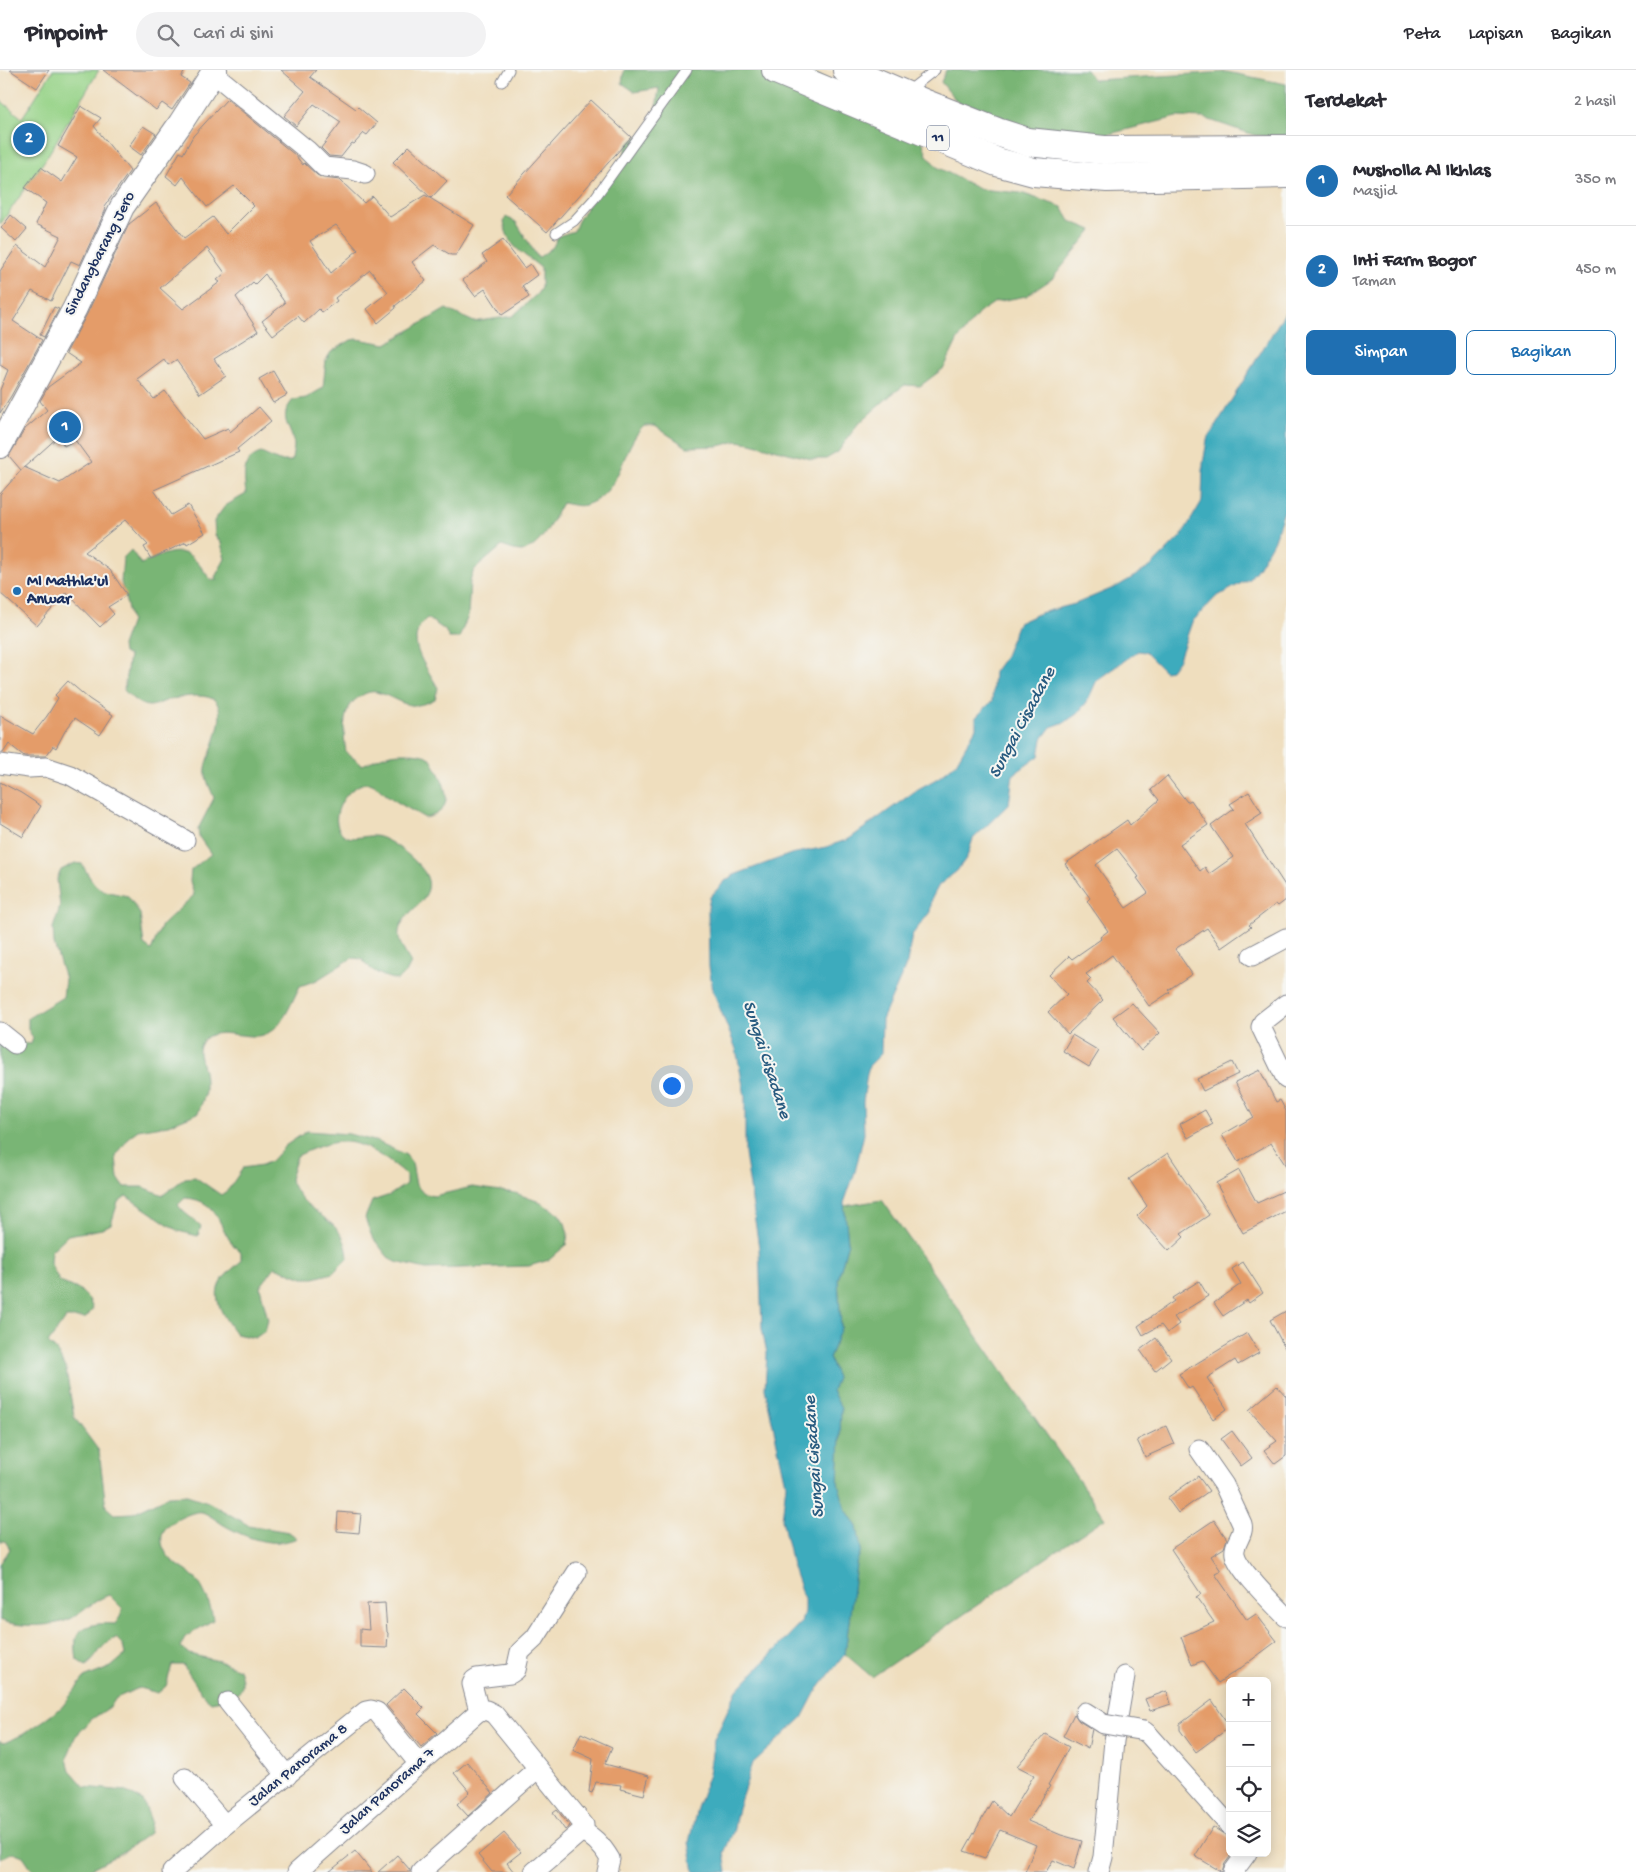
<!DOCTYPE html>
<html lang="id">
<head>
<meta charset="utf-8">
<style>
  body { margin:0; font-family:"Gochi Hand",sans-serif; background:#f2f2f3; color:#2b2b33 }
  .controls { position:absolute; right:15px; bottom:15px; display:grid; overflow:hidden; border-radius:8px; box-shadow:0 2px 12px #0003 }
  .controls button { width:45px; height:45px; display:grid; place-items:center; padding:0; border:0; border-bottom:1px solid #e1e1e2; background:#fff; color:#2b2b33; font:25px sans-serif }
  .you { position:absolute; left:671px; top:1015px; width:18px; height:18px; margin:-12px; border:4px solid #fff; border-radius:50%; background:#1a73e8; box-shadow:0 0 0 8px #1a73e833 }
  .badge { display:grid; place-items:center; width:32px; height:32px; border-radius:50%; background:#1f6fb2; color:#fff; font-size:16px; font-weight:700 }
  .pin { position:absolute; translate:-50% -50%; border:2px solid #fff; box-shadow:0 1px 5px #0006 }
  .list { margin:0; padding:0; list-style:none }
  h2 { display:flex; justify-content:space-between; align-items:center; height:65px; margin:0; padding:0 20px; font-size:21px }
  h2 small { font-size:16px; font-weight:400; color:#7c7c81 }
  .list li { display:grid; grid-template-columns:32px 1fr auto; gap:15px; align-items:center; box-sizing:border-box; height:90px; padding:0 20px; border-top:1px solid #e1e1e2 }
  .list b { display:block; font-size:19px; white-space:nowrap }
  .list p { margin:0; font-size:16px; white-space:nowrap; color:#7c7c81 }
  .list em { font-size:16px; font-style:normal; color:#7c7c81 }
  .actions { display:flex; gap:10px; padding:15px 20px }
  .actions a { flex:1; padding:11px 0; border:1px solid #1f6fb2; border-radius:8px; text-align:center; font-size:18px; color:#1f6fb2 }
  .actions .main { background:#1f6fb2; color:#fff }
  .icon { flex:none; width:28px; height:28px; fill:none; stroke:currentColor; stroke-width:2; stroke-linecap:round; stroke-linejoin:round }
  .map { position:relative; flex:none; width:1286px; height:1802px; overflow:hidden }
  header { display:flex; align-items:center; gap:30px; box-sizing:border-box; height:70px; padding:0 25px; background:#fff; border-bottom:1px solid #e1e1e2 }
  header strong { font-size:24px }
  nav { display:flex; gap:28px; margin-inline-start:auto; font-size:18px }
  .search { width:350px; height:45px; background:#f2f2f3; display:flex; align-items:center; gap:12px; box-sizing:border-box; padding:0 18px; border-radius:28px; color:#7c7c81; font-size:19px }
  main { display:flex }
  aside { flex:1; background:#fff }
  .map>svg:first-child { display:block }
  .green { fill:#97d388; stroke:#598173 }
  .forest { fill:#79b574; stroke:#4a7269 }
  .water { fill:#3eabbd; stroke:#2c6d8e }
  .building { fill:#e49c69; fill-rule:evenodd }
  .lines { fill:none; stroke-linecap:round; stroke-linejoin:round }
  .service-casing { stroke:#85868e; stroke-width:11 }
  .minor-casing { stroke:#85868e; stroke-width:21 }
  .tertiary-casing { stroke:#85868e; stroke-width:26 }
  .trunk-casing { stroke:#85868e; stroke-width:30 }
  .service { stroke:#fff; stroke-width:9 }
  .minor { stroke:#fff; stroke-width:19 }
  .tertiary { stroke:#fff; stroke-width:24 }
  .trunk { stroke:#fff; stroke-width:28 }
  .minor-bridge-casing { stroke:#85868e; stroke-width:21; stroke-linecap:butt }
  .minor-bridge { stroke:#fff; stroke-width:19 }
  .poi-dot { fill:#1f6fb2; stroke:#f6f6f2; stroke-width:2 }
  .labels { text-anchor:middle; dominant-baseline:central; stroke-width:4; stroke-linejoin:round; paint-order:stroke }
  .shield { fill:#f6f6f2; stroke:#5d6b8a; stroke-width:1 }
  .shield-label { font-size:15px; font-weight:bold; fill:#1b2f5e }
  .street-label { font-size:16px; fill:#1b2f5e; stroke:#f6f6f2 }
  .poi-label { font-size:16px; font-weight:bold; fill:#1b2f5e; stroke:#f6f6f2; text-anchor:start }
  .water-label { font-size:18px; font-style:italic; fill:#275a7f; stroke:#f6f6f2 }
</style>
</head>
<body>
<header>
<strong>Pinpoint</strong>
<div class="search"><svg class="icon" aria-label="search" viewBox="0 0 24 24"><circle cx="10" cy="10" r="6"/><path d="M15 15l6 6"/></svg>Cari di sini</div>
<nav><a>Peta</a><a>Lapisan</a><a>Bagikan</a></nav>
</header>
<main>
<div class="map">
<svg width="1286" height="1802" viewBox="0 0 1286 1802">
  <rect width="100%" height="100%" fill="#f6f6f2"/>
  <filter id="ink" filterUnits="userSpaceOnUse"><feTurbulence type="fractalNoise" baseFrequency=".02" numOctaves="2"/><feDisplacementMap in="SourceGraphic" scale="10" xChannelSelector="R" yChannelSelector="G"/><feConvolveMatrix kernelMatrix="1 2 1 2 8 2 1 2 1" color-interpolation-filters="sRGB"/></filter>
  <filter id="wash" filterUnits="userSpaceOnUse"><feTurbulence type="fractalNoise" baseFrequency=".0096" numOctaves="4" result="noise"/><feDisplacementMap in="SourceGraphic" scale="20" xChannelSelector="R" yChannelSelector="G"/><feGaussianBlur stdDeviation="1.12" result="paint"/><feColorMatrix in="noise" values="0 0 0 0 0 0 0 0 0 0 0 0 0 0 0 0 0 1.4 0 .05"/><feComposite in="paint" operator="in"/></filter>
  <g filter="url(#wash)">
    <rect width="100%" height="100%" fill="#efdebe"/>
    <polygon class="green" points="53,0 99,0 45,90 0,155 0,30 22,48"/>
    <g class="forest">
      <path d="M624,0H807L917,55L927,85L937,97L979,119L1021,123L1062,137L1070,151L1092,160L1052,209L1026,226L995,232L979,243L958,269L944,298L920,316L905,315L892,324L857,355L838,382L826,389H811L751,373L737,371L719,376L687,377L655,356H644C620,378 623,424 585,435C579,437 569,434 562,433C553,448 541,480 521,481C515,481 508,478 502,476L474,500L470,510L468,546L459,568H449L445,560L427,548C402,570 426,595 438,618L435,629C407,644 400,628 376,622C371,621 365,623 361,626C341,636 343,663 346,682L362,695C371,692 379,687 387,685C395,682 422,682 429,687C432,690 435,697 437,700C448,720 454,742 425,748C408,738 391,730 377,717C368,710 362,713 353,719C341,728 328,752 344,765C352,771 364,765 374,766C389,767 417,790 425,803C440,829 403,839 399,861C397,872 406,884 411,893L406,903L397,910C383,907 370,901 362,889L352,888L317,910L300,916C292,931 284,955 268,963C249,974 211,950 200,976C197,985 201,989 203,998C205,1003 205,1011 205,1017C206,1025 201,1035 198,1043L168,1055L138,1060L130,1066L116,1086L118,1108L124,1117H143L163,1125L185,1108L195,1107L221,1125L228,1120L243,1098L262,1095L271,1091L285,1076L307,1061L349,1064L378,1072L406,1085L412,1093L416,1115L424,1124L434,1126L472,1117L515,1123L537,1131L558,1143L565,1153L568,1164L566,1175L549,1190L529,1196L426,1199L396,1192L388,1187L372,1167L365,1148L372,1131L390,1125L406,1114V1105C393,1093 364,1072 345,1072C329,1071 312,1079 297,1086L290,1109C293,1115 297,1124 302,1129C321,1150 346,1154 348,1188L333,1203L314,1208H303L275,1197L260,1217L268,1250L265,1261L255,1268L236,1264C226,1250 209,1228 222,1210C227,1203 235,1197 241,1191V1182C217,1165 224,1130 185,1128L178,1135C185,1145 193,1148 201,1156L198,1166L178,1161L126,1126L118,1132L111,1154L102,1159L68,1165L51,1181L50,1192L55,1203L60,1212L80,1220L89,1229L93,1239L86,1248H66L48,1273L56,1280L66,1300L74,1347L99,1381L106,1437L114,1444L133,1443L168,1426L187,1425L208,1432L248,1455L289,1462L297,1468C272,1479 244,1467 222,1454C216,1450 208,1444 202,1442C194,1440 169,1452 165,1459C161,1464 161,1470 163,1477C170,1495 185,1497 195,1508C204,1517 212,1539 213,1550L185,1567L181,1577L189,1584L219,1591L239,1599C249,1626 233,1628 211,1632L203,1625L183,1595H172L166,1616L158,1623L139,1618L116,1628L110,1637L92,1649L75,1667L67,1689L70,1700L85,1717L125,1721L143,1731L151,1751L149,1763L123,1782L92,1798L90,1802H34L23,1786L13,1782L0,1789V1671L4,1673L22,1665L46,1649L62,1637L84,1608L111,1597L125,1585L123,1575L116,1568C100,1573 99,1587 86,1596L77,1590C76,1584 75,1576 76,1569C80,1553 102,1553 115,1554L120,1547L123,1539L109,1525C94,1530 85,1541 72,1548C55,1557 18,1558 0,1550V1494L10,1479L5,1471H0V967L8,972L31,974L33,968L28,959V948L63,927L65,909L54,874L53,858L60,837L57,809L61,800L75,793L82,794C97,821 98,820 128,826L140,844L144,875L151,880L162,855L194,825L190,811L191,800L211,784L199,767L198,759L214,728C211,719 204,708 206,698C208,684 231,641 213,629C202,623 179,627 168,630C162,632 155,636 149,636C140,636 130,627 124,620L129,586L123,583L122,576L131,551L121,512L123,488L131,480L141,494C157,487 178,475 193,488C200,494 205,503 211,510H217L215,507L225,489L221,473L215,465L214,451L225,436L246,424C244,407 241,389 261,383L279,391H292C292,386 294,380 294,375C291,355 277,349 293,330L306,328L323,318L326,290L331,282L351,270L358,269L386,274L446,239L474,252L513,246L537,224L541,218V198C522,182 506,176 504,150L506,147L516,152L538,188L553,177L558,166L574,161L578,151L604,110L619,102L627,75L654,54L659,18L635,22L622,13Z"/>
      <polygon points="946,0 1086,0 1094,10 1227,2 1286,14 1286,68 1254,65 1204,48 1177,47 1105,65 1054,69 958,33 941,12"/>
      <polygon points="882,1130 1105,1448 872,1607 845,1584 856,1494 861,1480 857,1457 845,1438 838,1413 841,1338 832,1321 837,1308 829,1288 841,1258 838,1210 848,1172 844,1136"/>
    </g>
    <polygon class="water" points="1286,241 1286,436 1273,472 1258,498 1249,509 1216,527 1192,552 1179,589 1171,600 1164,601 1145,582 1138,581 1097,610 1087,632 1077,644 1065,652 1051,657 1042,669 1039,686 1013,705 1009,734 973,769 967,787 957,801 939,815 932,828 930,842 912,865 907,893 882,950 881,984 869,996 867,1004 863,1032 864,1064 855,1102 844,1133 848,1172 838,1210 841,1258 829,1288 837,1308 832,1321 841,1338 838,1413 845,1438 857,1457 861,1480 856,1494 845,1584 815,1623 802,1648 753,1693 738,1738 733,1762 724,1783 727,1802 694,1802 689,1772 697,1738 709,1704 714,1669 737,1620 801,1553 804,1541 804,1529 792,1495 782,1449 786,1414 765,1319 767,1283 762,1259 759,1178 745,1083 745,1026 736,979 713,921 709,897 708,838 710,827 725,811 734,805 791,784 826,777 849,769 918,719 938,708 956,693 976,658 976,647 992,631 994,602 1004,588 1018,553 1040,543 1075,534 1118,516 1150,497 1182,465 1202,431 1203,394 1207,370"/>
    <g id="blocks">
      <g class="building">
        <polygon points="10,0 49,0 37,18"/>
        <polygon points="103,0 186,0 181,7 190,13 172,40 162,33 156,40"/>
        <polygon points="281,0 316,0 310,7 356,39 358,37 377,53 367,65 364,63 354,74 352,73 341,87 329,86 321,78 341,52 314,34 296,56 284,46 305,21"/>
        <path d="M227,29L295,85L303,95L304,93L317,105L323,108L340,110L364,133L372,126L390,147L425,125L474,155L456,185H451L434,175L412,192L426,211L395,236L396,238L378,253L367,239L388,222L370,200L335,228L337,231L322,242L319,239L304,253L298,246L273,265L262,251L285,233L265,204L255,214L253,212L236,227L258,261L214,289L226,306L200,324L176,290L168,295L164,289L137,309L154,329L165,321L203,369L228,358L230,362L259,337L271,351L237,379L239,382L154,420L171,445L188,435L205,463L187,474L186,472L151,489L144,477L148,475L125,450L85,482L110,500L127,525L108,537L114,544L100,557L66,522L60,532L59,531L37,556L0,523V424L24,397L60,413L91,392L75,370L64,376L59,366L21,400L9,386L25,359L47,340L40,331L48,317L81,293L66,283L87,244L129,154L156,133L184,168L213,147L226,164L254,136L234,116L207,137L183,107L177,115L166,106L180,82L183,84L193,66ZM336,155L358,180L331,203L310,171ZM207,178L225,203L217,210L220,212L183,239L160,218Z"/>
        <polygon points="591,30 631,67 547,162 505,125"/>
        <polygon points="81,36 101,48 94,56 130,101 104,137 106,139 80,195 71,191 51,231 32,221 13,251 42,270 11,326 0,343 0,320 8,300 0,295 0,201 17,176 45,197 61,166 36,154 46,133 25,118 41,97 62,112 77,87 58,76"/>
        <polygon points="143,56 156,64 141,85 129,76"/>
        <polygon points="409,76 447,111 431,128 393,92"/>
        <polygon points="11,145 27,159 16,172 1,158"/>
        <polygon points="503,170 524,198 530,194 537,205 522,216 529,227 502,245 485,219 475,226 463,210 487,192 482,185"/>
        <polygon points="54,237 59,239 44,267 40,265"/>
        <polygon points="273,301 287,325 273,333 259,309"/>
        <polygon points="68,611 89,629 113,645 100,665 75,648 65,661 56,678 53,676 46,686 24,686 9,674 3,683 0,683 0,645 33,664 47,646 58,628 55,625"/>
        <path d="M1167,706L1187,732L1191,730L1208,755L1180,774L1200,801L1205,797L1209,804L1233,787L1211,756L1234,739L1230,734L1249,722L1262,743L1245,754L1286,817V830L1278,836L1276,834L1249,855L1251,857L1221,878L1207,858L1175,879L1192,904L1168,920L1170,922L1149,936L1112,885L1086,904L1091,909L1087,913L1103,930L1068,964L1048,942L1067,924L1049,905L1069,886L1072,889L1101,869L1100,867L1108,861L1087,831L1090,828L1065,794L1127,750L1130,755L1159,730L1151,720ZM1117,779L1139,807L1137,808L1148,823L1126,838L1096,795Z"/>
        <polygon points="0,712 21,723 41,736 23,767 0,753"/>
        <polygon points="1132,933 1160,963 1141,981 1113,947"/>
        <polygon points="1072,965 1099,981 1089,997 1063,981"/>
        <polygon points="1232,992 1238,1004 1203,1021 1197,1009"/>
        <polygon points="1260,1000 1276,1032 1280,1030 1286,1041 1286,1096 1271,1073 1238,1092 1222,1065 1253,1047 1235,1012"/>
        <polygon points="1205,1040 1213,1054 1188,1068 1180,1054"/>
        <polygon points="1168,1083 1180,1101 1179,1102 1209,1145 1181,1164 1184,1167 1169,1181 1137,1146 1147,1136 1129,1109"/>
        <polygon points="1239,1100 1257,1133 1286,1120 1286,1141 1243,1163 1216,1113"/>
        <polygon points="1243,1192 1263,1223 1249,1233 1247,1230 1223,1246 1214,1233 1241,1214 1232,1199"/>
        <polygon points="1199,1211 1208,1226 1174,1247 1179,1254 1167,1263 1161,1255 1143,1265 1138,1256 1174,1231 1172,1228"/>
        <polygon points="1286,1241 1286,1280 1270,1250"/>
        <polygon points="1247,1263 1259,1283 1238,1295 1235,1290 1207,1308 1227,1339 1213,1349 1192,1317 1189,1319 1179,1304"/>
        <polygon points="1156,1268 1171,1288 1155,1301 1140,1280"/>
        <polygon points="1277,1316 1286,1326 1286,1386 1275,1394 1264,1380 1277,1371 1249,1340"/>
        <polygon points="1166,1356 1174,1374 1145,1387 1137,1370"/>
        <polygon points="1232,1361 1252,1388 1241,1396 1221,1369"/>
        <polygon points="1198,1406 1209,1421 1178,1443 1167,1428"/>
        <polygon points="338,1442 361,1444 359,1463 337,1461"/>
        <polygon points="1214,1450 1227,1469 1224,1478 1211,1486 1221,1501 1215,1504 1247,1550 1256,1544 1277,1571 1242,1597 1218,1613 1202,1591 1192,1595 1181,1567 1214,1552 1196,1527 1201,1524 1171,1479"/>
        <polygon points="385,1533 387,1562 388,1563 387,1578 360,1577 360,1559 369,1560 367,1534"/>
        <polygon points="404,1618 424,1638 418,1644 437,1663 421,1677 386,1635"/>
        <polygon points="1167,1621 1171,1634 1150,1641 1145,1629"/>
        <polygon points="1212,1630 1230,1657 1196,1682 1180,1660 1180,1654"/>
        <polygon points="1074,1644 1079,1651 1092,1659 1088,1679 1063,1666"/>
        <polygon points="581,1663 612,1677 605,1694 649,1706 644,1725 620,1719 621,1715 596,1712 592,1723 589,1722 593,1689 573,1680"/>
        <polygon points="1045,1664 1069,1677 1048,1715 1050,1716 1028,1751 1061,1765 1082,1771 1074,1799 1053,1790 1046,1802 1025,1802 1036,1775 1000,1760 985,1788 964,1781 992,1731 1009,1747 1034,1705 1017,1696"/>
        <polygon points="467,1692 493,1723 468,1746 457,1734 470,1722 454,1703"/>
        <polygon points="557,1740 570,1756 565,1760 553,1743"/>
        <polygon points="1213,1757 1230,1768 1230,1787 1224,1795 1222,1802 1195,1786"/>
        <polygon points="504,1763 521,1782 507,1793 514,1802 492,1802 478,1785"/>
        <polygon points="355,1781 372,1802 329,1802"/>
        <polygon points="397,1785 410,1800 410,1802 378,1802"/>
      </g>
    </g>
  </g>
  <g filter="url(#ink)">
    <use href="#blocks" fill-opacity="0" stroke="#85868e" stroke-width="1"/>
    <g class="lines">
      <g class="service-casing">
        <g id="service">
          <polyline points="502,12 509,0"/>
          <polyline points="908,21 935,0"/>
          <polyline points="556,163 574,151 594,129 687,0"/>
        </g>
      </g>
      <g class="minor-casing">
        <g id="minor">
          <polyline points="213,3 307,80 324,97 353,100 365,104"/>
          <polyline points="0,694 29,698 46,697 70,705 185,770"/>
          <polyline points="1252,886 1286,868"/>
          <polyline points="1286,934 1263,952 1261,957 1286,1009"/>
          <polyline points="0,962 15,974"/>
          <path d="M1199,1379L1224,1415L1242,1454C1245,1465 1233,1473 1235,1484C1238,1500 1274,1534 1286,1547"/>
          <polyline points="228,1632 287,1706"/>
          <polyline points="479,1641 486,1640 494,1644 584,1755 584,1759 534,1802"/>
          <polyline points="479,1641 472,1614 474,1610 477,1608 510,1604 516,1600 520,1582 535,1568 577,1502"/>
          <polyline points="1085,1642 1104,1654"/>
          <polyline points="1144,1661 1149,1665 1230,1756"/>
          <polyline points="185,1708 225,1755"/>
          <path d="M581,1761C594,1766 603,1777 610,1789L607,1802"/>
          <polyline points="172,1802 225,1755 366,1641 371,1640 377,1642 419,1694"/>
          <polyline points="297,1802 479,1641"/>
          <polyline points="421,1802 537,1699"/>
          <polyline points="1099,1802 1103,1787 1114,1671 1125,1606"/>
          <polyline points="1233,1802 1247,1783"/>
        </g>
      </g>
      <g class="tertiary-casing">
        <polyline id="tertiary" points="0,376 75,238 122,137 180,54 215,0"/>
      </g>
      <g class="trunk-casing">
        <g id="trunk">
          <polyline points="776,0 997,92 1034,102 1107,108 1286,104"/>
          <polyline points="847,0 926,34 997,62 1028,72 1104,80 1286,79"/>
        </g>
      </g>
      <use href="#service" class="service"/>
      <use href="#minor" class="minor"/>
      <use href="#tertiary" class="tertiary"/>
      <use href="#trunk" class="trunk"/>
      <g class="minor-bridge-casing">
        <polyline id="minor-bridge" points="1104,1654 1144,1661"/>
      </g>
      <use href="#minor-bridge" class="minor-bridge"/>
    </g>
  </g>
  <circle class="poi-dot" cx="17" cy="521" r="5"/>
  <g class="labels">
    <rect class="shield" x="927" y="55.5" width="22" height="25" rx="4"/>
    <g class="shield-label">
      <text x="938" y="68">11</text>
    </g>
    <g class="street-label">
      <text transform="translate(101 184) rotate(-63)">Sindangbarang Jero</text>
      <text transform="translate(299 1696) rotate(-39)">Jalan Panorama 8</text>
      <text transform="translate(388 1722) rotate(-42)">Jalan Panorama 7</text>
    </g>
    <g class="poi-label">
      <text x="27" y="512">MI Mathla'ul<tspan x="27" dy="18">Anwar</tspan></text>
    </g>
    <g class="water-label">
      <text transform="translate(1023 653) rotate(-62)">Sungai Cisadane</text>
      <text transform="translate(766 990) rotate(72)">Sungai Cisadane</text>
      <text transform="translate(815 1387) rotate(-94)">Sungai Cisadane</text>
    </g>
  </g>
</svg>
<div class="controls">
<button>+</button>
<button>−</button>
<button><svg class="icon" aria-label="locate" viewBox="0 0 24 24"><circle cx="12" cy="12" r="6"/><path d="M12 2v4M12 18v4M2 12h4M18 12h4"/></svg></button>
<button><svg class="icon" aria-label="layers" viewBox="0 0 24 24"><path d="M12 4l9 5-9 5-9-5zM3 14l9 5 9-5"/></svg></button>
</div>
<div class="you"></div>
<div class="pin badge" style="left:65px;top:357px">1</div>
<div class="pin badge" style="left:29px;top:69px">2</div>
</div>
<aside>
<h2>Terdekat<small>2 hasil</small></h2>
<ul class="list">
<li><span class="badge">1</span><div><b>Musholla Al Ikhlas</b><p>Masjid</p></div><em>350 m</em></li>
<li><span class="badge">2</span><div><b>Inti Farm Bogor</b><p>Taman</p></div><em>450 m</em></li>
</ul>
<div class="actions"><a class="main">Simpan</a><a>Bagikan</a></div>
</aside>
</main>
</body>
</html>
